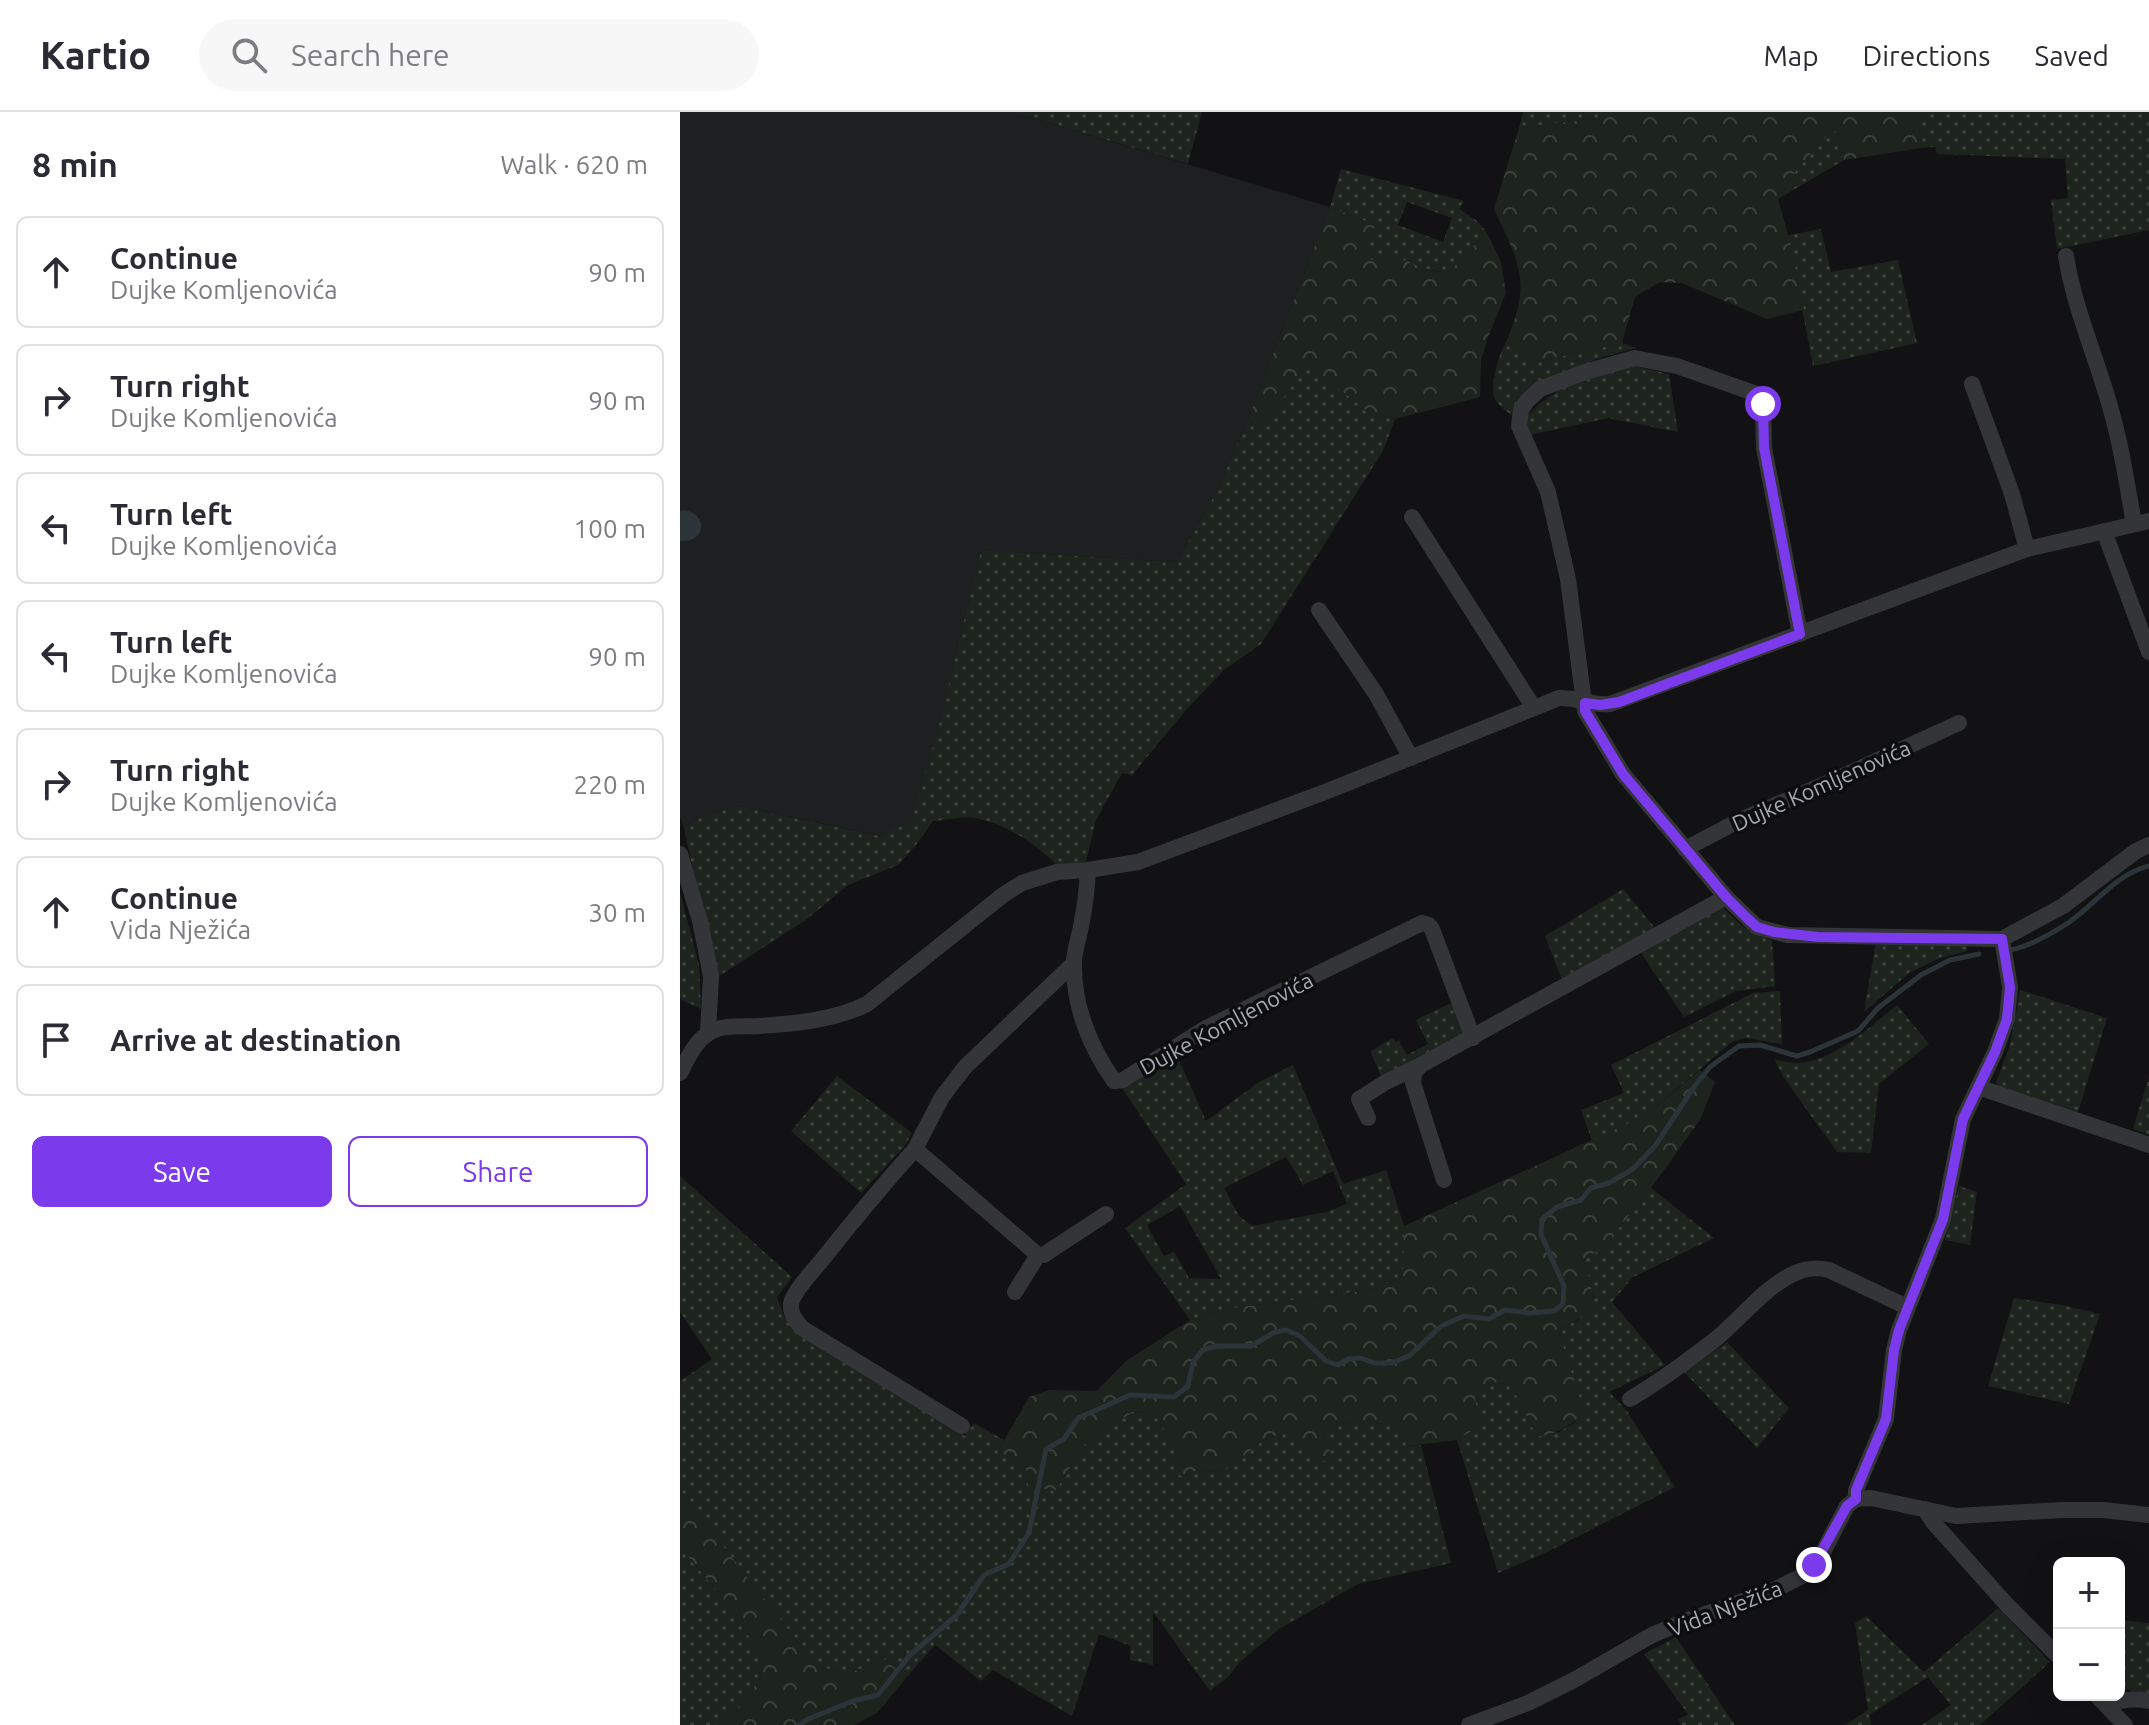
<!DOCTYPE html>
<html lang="en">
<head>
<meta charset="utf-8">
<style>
  body { margin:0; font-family:Ubuntu,sans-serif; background:#f7f7f7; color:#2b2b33 }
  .controls { position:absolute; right:24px; bottom:24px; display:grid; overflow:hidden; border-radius:12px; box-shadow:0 8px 32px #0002 }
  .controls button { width:72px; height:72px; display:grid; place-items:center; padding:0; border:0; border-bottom:2px solid #e1e1e2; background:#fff; color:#2b2b33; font:40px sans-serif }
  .stop { position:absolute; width:24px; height:24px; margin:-18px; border:6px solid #7c3aed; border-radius:50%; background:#fff }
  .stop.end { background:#7c3aed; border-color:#fff; box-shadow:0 2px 8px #0008 }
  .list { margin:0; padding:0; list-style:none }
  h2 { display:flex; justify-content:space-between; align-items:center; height:104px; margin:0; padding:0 32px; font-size:34px }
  h2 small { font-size:26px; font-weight:400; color:#7c7c81 }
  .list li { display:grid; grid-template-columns:52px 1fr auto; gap:24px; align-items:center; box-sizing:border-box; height:112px; margin:0 16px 16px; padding:0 16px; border:2px solid #e1e1e2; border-radius:12px }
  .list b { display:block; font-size:30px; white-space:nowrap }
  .list p { margin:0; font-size:26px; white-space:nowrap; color:#7c7c81 }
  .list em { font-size:26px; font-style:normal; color:#7c7c81 }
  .actions { display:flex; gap:16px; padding:24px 32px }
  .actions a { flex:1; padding:18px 0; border:2px solid #7c3aed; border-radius:12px; text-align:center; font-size:28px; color:#7c3aed }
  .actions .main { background:#7c3aed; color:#fff }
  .icon { flex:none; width:44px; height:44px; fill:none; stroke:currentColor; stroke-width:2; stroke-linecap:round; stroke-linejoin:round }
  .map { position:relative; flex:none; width:1469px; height:1613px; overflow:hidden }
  header { display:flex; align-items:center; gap:48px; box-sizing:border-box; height:112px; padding:0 40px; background:#fff; border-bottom:2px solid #e1e1e2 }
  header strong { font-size:38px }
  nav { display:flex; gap:44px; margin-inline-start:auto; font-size:28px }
  .search { width:560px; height:72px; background:#f7f7f7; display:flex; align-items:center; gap:20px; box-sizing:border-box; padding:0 28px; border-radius:44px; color:#7c7c81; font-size:30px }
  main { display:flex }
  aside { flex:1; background:#fff }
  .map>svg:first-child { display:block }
  .built { fill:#1e1f21 }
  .grass { fill:url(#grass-dots); fill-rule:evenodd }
  .forest { fill:url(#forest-crowns) }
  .water { fill:#2b3539 }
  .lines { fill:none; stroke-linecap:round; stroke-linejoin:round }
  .stream { stroke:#2b3539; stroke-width:5 }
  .minor { stroke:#333539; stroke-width:16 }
  .route { stroke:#7c3aed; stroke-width:10 }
  .labels { text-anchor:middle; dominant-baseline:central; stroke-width:7; stroke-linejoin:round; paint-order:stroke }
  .street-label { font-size:22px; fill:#a4abb4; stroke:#0d0d0f }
</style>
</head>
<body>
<header>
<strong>Kartio</strong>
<div class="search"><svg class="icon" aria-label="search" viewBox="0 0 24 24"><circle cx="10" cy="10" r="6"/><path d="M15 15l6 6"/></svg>Search here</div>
<nav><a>Map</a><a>Directions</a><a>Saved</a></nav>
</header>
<main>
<aside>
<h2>8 min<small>Walk · 620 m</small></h2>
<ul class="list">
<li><svg class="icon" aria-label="ahead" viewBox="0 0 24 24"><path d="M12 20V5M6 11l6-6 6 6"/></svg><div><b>Continue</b><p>Dujke Komljenovića</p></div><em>90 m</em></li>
<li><svg class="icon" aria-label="right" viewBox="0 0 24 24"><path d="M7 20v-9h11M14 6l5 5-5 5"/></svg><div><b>Turn right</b><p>Dujke Komljenovića</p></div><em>90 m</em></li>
<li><svg class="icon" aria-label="left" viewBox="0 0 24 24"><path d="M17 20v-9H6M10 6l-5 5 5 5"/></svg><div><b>Turn left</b><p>Dujke Komljenovića</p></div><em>100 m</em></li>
<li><svg class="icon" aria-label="left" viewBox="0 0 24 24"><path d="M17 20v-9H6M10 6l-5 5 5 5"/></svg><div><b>Turn left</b><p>Dujke Komljenovića</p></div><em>90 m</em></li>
<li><svg class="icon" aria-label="right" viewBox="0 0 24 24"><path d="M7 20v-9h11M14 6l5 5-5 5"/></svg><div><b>Turn right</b><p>Dujke Komljenovića</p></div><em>220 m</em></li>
<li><svg class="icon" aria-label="ahead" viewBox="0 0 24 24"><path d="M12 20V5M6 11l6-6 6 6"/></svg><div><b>Continue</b><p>Vida Nježića</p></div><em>30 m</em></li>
<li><svg class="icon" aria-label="arrive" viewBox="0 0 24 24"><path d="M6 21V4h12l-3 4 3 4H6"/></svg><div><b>Arrive at destination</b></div></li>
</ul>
<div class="actions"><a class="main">Save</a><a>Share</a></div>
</aside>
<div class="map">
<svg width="1469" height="1613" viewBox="0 0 1469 1613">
  <defs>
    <pattern id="grass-dots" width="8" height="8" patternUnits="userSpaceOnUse" patternTransform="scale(2)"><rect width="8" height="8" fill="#1d241d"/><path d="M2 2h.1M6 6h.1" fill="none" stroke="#3b413b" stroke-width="1.8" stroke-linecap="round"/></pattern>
    <pattern id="forest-crowns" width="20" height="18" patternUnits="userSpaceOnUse" patternTransform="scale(2)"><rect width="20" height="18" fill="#1d241d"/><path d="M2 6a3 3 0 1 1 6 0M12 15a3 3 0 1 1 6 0" fill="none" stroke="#3b413b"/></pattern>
  </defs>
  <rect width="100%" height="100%" fill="#121214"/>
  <polygon class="built" points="0,0 333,0 650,95 568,307 540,373 497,450 301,438 257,621 232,710 201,724 59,694 22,704 4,716 0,705"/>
  <g class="grass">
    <polygon points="333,0 522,0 508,52"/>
    <polygon points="843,0 933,0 925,5 839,16"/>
    <polygon points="1238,0 1469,0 1469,118 1377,137 1371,88 1388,86 1385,47 1257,42 1255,35 1241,36"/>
    <polygon points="1154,16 1164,48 1098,87 1119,54"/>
    <path d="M661,57L784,89L779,97L796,108L806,119L779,153L765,160L750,158L734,153L691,148L684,143L695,113L650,95ZM727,90L772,106L763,130L718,113Z"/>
    <polygon points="1141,117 1151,160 1218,148 1237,231 1133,254 1108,123"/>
    <path d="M826,230L856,250L942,231L956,236L916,247L846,282L836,292L831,303C827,299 819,294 816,289C808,276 819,242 826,230Z"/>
    <path d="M627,251L694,304L715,307L703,339L581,532L544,558L506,598L452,663L442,661L416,708L406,750L377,753C355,732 330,714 299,707C286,703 267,708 253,709L235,734L218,753L168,773L126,808L36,866L4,716L22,704L59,694L200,724L231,710L257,621L301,438L497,450L540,373L568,307L581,319Z"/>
    <path d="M954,254L989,262L998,320L928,306L850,323L845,307C869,277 916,258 954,254Z"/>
    <polygon points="943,777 979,821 884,873 865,824"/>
    <polygon points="0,780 19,853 21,897 0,887"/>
    <path d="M1042,794C1056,810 1071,823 1092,828L1095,874L1056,879L1004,905L961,841Z"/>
    <polygon points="1196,829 1287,834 1287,839 1260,846 1229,861 1184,900"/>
    <polygon points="1340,878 1427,906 1398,1000 1318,974 1316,970 1330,933"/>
    <polygon points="1100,879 1102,932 1065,926 1052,930 966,1003 912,1029 901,998 944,981 931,953 1073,881"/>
    <polygon points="773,890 784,921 702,966 691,941 691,939 713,926 716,930 719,929 727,943 748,932 736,908"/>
    <path d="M1217,893L1249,932L1199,972L1191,1041L1157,1040L1104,966L1094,947C1102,949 1111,951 1119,951C1154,949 1191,914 1217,893Z"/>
    <path d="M495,939L526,1009L579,970L613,953L663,1072L706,1058L724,1114V1163L696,1177L546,1197L510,1208L445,1116L506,1072L440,973C456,977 462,962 473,954C480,948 488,944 495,939ZM606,1045L623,1073L653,1059L667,1092L646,1100L572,1114L559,1104L544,1076ZM500,1094L541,1167L509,1166L494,1140L484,1144L467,1113Z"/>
    <polygon points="157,964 232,1021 224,1035 181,1081 111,1019"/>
    <polygon points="1469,965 1469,1023 1453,1017"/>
    <path d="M0,1064L112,1165L97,1185L104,1204L113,1217L285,1324L294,1311L324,1328L318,1339L346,1355L375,1379L405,1332L453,1299L475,1303L499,1341L502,1365L517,1358L540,1360L548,1356L586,1326L608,1321L620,1331L651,1343L643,1320L667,1310L687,1312L713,1306L728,1334L741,1333L771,1451L678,1472L599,1517L561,1549L547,1566L530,1579L473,1500V1553L450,1548L451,1534L419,1522L392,1604L313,1558L301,1569L255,1533L226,1566L202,1545C173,1563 168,1565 135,1552L0,1379V1269L32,1247L0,1200Z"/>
    <polygon points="1279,1074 1297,1080 1290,1133 1265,1128"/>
    <polygon points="971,1076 1034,1126 953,1165 932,1190 985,1253 929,1280 947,1299 995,1375 863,1442 818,1461 777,1328 800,1314 793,1281 816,1270 831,1273 877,1321 894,1311 903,1299 878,1218 898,1208 914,1186 904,1146 922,1137"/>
    <polygon points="1334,1186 1382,1193 1420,1202 1389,1292 1308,1274"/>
    <polygon points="1047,1230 1109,1296 1077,1336 1004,1260"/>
    <polygon points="0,1435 54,1499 83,1548 80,1566 57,1599 35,1613 0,1613"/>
    <polygon points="1318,1496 1370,1550 1300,1613 1242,1613 1271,1593 1248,1565 1189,1603 1191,1613 1165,1613 1188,1598 1175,1511 1186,1504 1244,1560"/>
    <polygon points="1439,1508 1469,1511 1469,1582 1439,1576"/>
    <polygon points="996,1525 1055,1613 1001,1613 998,1608 1008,1602 964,1542"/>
  </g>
  <g class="forest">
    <path d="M933,0H1238L1241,36L1164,48L1154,16L1119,54L1098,87L1111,133L1124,198L1087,207L1002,171L980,170L955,185L942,231L856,250L826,230C852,171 840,152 814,97L839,16L925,5Z"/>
    <path d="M650,95L695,113L685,143L691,148L709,141C768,168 766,169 806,119L821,150L826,181L807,228L801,249L800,285L715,307L694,304L627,252L581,319L568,307Z"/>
    <path d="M1020,958L1035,970L1020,1008L971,1076L922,1137L904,1146C915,1194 925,1194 878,1218L904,1299C891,1315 877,1321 857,1325L831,1273L816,1270L794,1281L800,1314L777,1328L728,1334L713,1306L687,1312L667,1310L643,1320L651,1343L648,1349H636L608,1321L586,1326L548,1356L540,1360L517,1358L502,1365L495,1357L499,1341L475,1303L454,1299L405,1332L375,1379L348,1373L346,1355L318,1339L349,1285L369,1278L417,1279L446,1249L510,1208L546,1197L696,1177L723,1163L724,1114L966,1003Z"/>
    <path d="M0,1379L135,1552C168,1565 173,1563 202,1545L226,1566L197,1601L174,1613H35L57,1599L80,1566L83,1548L54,1499L0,1435Z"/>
  </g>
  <path class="water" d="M4,398C29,402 26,431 0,429V399Z"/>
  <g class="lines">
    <g class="stream">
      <path d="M1331,838C1350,834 1371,822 1388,811C1416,792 1434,763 1469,754"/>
      <polyline points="119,1613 128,1607 173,1589 198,1583 230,1543 277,1503 304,1463 329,1452 349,1421 366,1337 384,1327 398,1306 450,1283 494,1285 508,1274 513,1250 523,1238 537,1234 571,1234 595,1220 606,1218 620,1224 646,1249 658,1253 669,1247 680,1246 695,1251 712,1251 729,1244 761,1214 784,1204 809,1207 825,1198 850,1201 874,1199 883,1192 884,1174 861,1122 862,1107 877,1095 901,1088 911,1076 929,1071 953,1057 975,1034 1014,975 1030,955 1059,934 1080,933 1117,944 1130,940 1178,919 1198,896 1241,863 1270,848 1299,842"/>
    </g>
    <g class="minor">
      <path d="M1386,144C1394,195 1415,242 1429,291C1441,331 1447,372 1454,412"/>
      <polyline points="1292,272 1332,382 1347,437"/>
      <polyline points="732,405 854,596"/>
      <polyline points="1424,419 1469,540"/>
      <polyline points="639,498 696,582 731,646"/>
      <polyline points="1120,522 1084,336 1083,292 1080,286 1074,281 997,254 955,246 905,260 860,277 847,289 841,298 839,314 868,380 888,467 905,599 943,662 1046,785 1077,815 1108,823 1322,827"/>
      <polyline points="1005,737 1060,708 1161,665 1279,611"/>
      <polyline points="0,742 20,809 31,864 28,921"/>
      <path d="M408,758C407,777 405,795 401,814C399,826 394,839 394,851C393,893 410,935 434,969L443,968L526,916L742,811L749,813L752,817L793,926"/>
      <polyline points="394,851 285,955 262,985 235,1037 358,1143 364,1143 368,1140 426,1102"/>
      <path d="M0,961C7,948 15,929 29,921C42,912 62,915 78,914C114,912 155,908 187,892L323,783L342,771L377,760L408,758L458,750L645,680L879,586C897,585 912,594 930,592L1347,437L1469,409"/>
      <polyline points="1298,975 1469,1033"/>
      <polyline points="688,1006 679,987 706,970 739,954"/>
      <path d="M235,1037C203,1073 172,1110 142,1148C132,1160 118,1174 112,1188C108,1199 115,1208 122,1216L282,1314"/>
      <polyline points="764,1068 733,971 734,961 741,953 1046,785"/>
      <polyline points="335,1180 358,1143"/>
      <path d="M950,1287C980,1269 1009,1248 1037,1226C1061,1206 1084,1176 1113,1162C1126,1156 1136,1155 1149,1158L1227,1195"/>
      <polyline points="1176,1387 1176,1378 1206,1307 1214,1238 1219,1218 1263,1107 1283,1007 1315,940 1327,907 1330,875 1322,827 1383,794 1456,739 1469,733"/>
      <polyline points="1245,1397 1253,1410 1328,1494 1379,1545"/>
      <polyline points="1416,1583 1445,1613"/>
      <path d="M1427,1594C1441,1587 1453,1586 1469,1589"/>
      <polyline points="789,1613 848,1591 894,1568 972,1523 1008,1508 1094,1478 1124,1463 1142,1442 1167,1394 1176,1387 1191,1386 1276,1404 1382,1398 1424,1398 1469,1403"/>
    </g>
  </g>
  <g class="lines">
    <polyline class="route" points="1083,292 1084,336 1120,522 939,590 920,593 905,591 905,599 943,662 1046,785 1068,807 1077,815 1094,820 1138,825 1322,827 1330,875 1327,907 1315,940 1283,1007 1263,1107 1219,1218 1214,1238 1206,1307 1176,1378 1176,1387 1167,1394 1163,1401 1134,1453"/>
  </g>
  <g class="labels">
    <g class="street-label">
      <text transform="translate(1141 673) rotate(-24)">Dujke Komljenovića</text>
      <text transform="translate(546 911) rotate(-28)">Dujke Komljenovića</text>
      <text transform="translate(1045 1496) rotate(-21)">Vida Nježića</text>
    </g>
  </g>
</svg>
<div class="controls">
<button>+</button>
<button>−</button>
</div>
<div class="stop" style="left:1083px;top:292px"></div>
<div class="stop end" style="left:1134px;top:1453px"></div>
</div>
</main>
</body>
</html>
